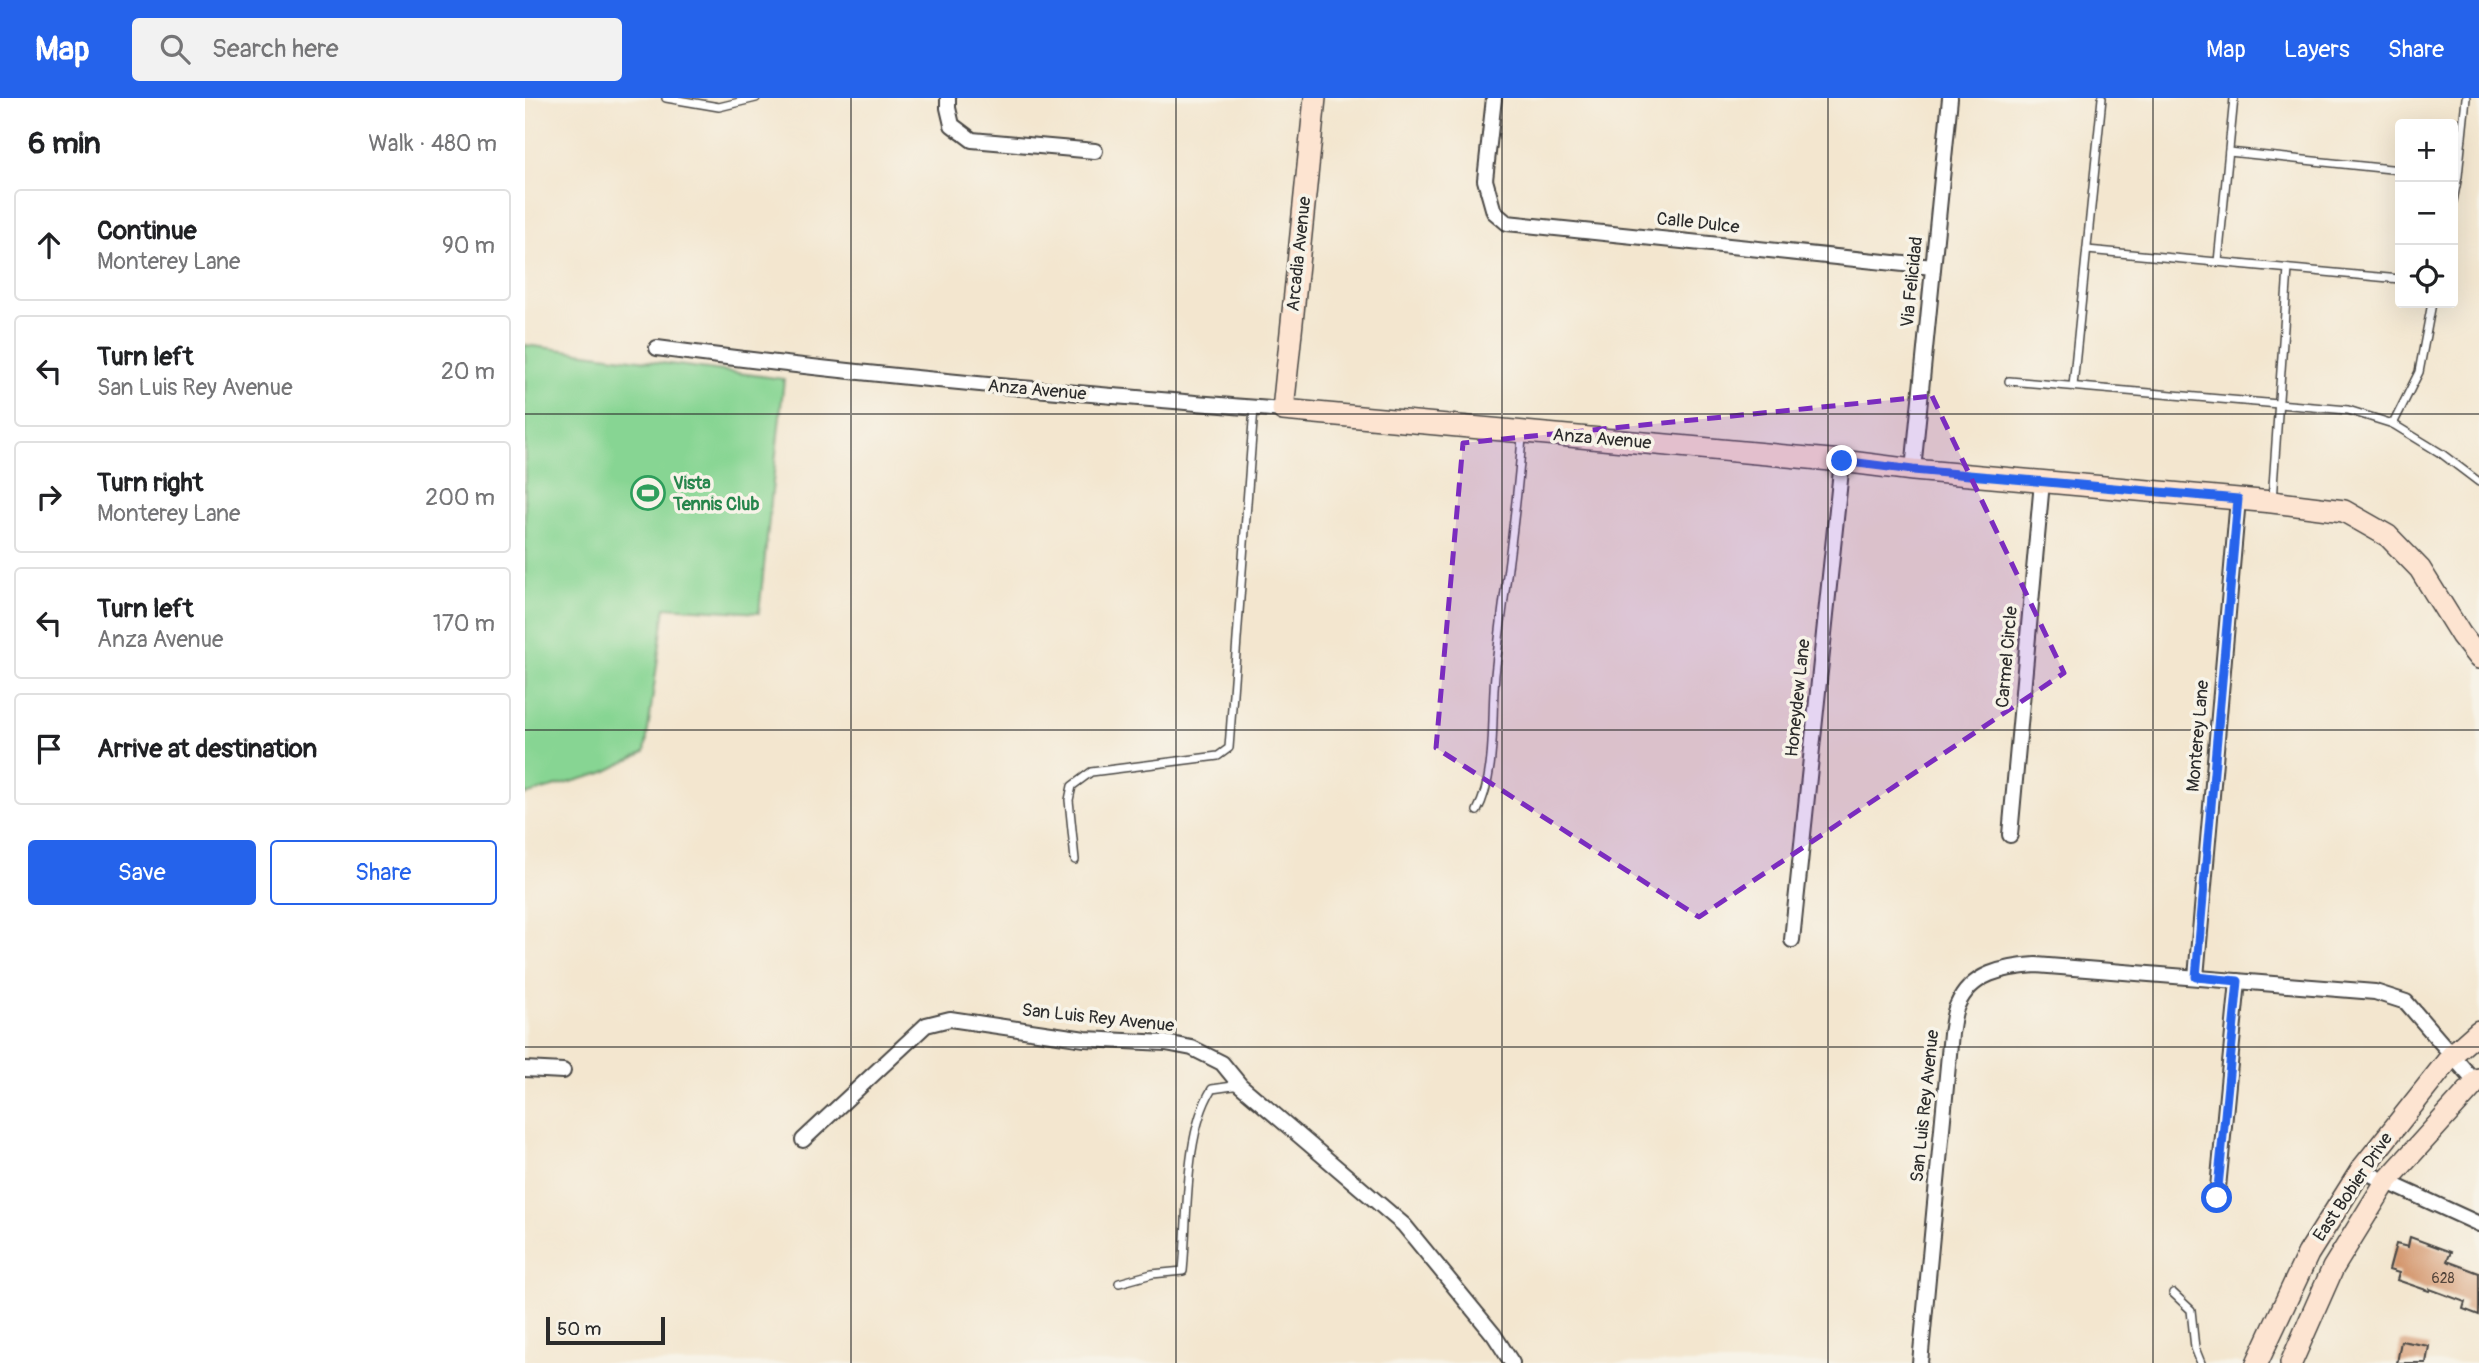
<!DOCTYPE html>
<html lang="en">
<head>
<meta charset="utf-8">
<style>
  body { margin:0; font-family:Pangolin,sans-serif; background:#f2f2f2; color:#202124 }
  .controls { position:absolute; right:21px; top:21px; display:grid; overflow:hidden; border-radius:7px; box-shadow:0 7px 28px #0002 }
  .controls button { width:63px; height:63px; display:grid; place-items:center; padding:0; border:0; border-bottom:2px solid #e0e0e0; background:#fff; color:#202124; font:35px sans-serif }
  .scale { position:absolute; left:21px; bottom:18px; width:119px; box-sizing:border-box; padding-left:7px; border:4px solid #2b2b2b; border-top:0; font-size:19px; line-height:24px; white-space:nowrap; color:#2b2b2b; -webkit-text-stroke:5px #f7f3e8; paint-order:stroke }
  .stop { position:absolute; width:21px; height:21px; margin:-16px; border:5px solid #2563eb; border-radius:50%; background:#fff }
  .stop.end { background:#2563eb; border-color:#fff; box-shadow:0 2px 7px #0008 }
  .list { margin:0; padding:0; list-style:none }
  h2 { display:flex; justify-content:space-between; align-items:center; height:91px; margin:0; padding:0 28px; font-size:30px }
  h2 small { font-size:23px; font-weight:400; color:#757577 }
  .list li { display:grid; grid-template-columns:46px 1fr auto; gap:21px; align-items:center; box-sizing:border-box; height:112px; margin:0 14px 14px; padding:0 14px; border:2px solid #e0e0e0; border-radius:7px }
  .list b { display:block; font-size:26px; white-space:nowrap }
  .list p { margin:0; font-size:23px; white-space:nowrap; color:#757577 }
  .list em { font-size:23px; font-style:normal; color:#757577 }
  .actions { display:flex; gap:14px; padding:21px 28px }
  .actions a { flex:1; padding:16px 0; border:2px solid #2563eb; border-radius:7px; text-align:center; font-size:24px; color:#2563eb }
  .actions .main { background:#2563eb; color:#fff }
  .icon { flex:none; width:38px; height:38px; fill:none; stroke:currentColor; stroke-width:2; stroke-linecap:round; stroke-linejoin:round }
  .map { position:relative; flex:none; width:1954px; height:1265px; overflow:hidden }
  header { display:flex; align-items:center; gap:42px; box-sizing:border-box; height:98px; padding:0 35px; background:#2563eb; color:#fff }
  header strong { font-size:33px }
  nav { display:flex; gap:38px; margin-inline-start:auto; font-size:24px }
  .search { width:490px; height:63px; background:#f2f2f2; display:flex; align-items:center; gap:18px; box-sizing:border-box; padding:0 24px; border-radius:7px; color:#757577; font-size:26px }
  main { display:flex }
  aside { flex:1; background:#fff }
  .map>svg:first-child { display:block }
  .green { fill:#87d593; stroke:#59805f; stroke-width:2 }
  .building { fill:#d4976e }
  .lines { fill:none; stroke-linecap:round; stroke-linejoin:round }
  .lane-casing { stroke:#494744; stroke-width:10 }
  .street-casing { stroke:#494744; stroke-width:18 }
  .secondary-casing { stroke:#494744; stroke-width:24 }
  .lane { stroke:#fff; stroke-width:7 }
  .street { stroke:#fff; stroke-width:14 }
  .secondary { stroke:#fde4d1; stroke-width:21 }
  .route { stroke:#2563eb; stroke-width:9 }
  .marked { fill:#7b2cbf; fill-opacity:0.2; stroke:#7b2cbf; stroke-width:5; stroke-dasharray:14 9; stroke-linejoin:round }
  .grid { fill:none; stroke:#2b2b2b; stroke-width:2; stroke-opacity:0.55 }
  .labels { text-anchor:middle; dominant-baseline:central; stroke-width:7; stroke-linejoin:round; paint-order:stroke }
  .number-label { font-size:14px; fill:#55463c }
  .street-label { font-size:18px; fill:#2b2b2b; stroke:#f7f3e8 }
  .leisure-label { font-size:18px; font-weight:bold; fill:#27864d; stroke:#f7f3e8; text-anchor:start }
</style>
</head>
<body>
<header>
<strong>Map</strong>
<div class="search"><svg class="icon" aria-label="search" viewBox="0 0 24 24"><circle cx="10" cy="10" r="6"/><path d="M15 15l6 6"/></svg>Search here</div>
<nav><a>Map</a><a>Layers</a><a>Share</a></nav>
</header>
<main>
<aside>
<h2>6 min<small>Walk · 480 m</small></h2>
<ul class="list">
<li><svg class="icon" aria-label="ahead" viewBox="0 0 24 24"><path d="M12 20V5M6 11l6-6 6 6"/></svg><div><b>Continue</b><p>Monterey Lane</p></div><em>90 m</em></li>
<li><svg class="icon" aria-label="left" viewBox="0 0 24 24"><path d="M17 20v-9H6M10 6l-5 5 5 5"/></svg><div><b>Turn left</b><p>San Luis Rey Avenue</p></div><em>20 m</em></li>
<li><svg class="icon" aria-label="right" viewBox="0 0 24 24"><path d="M7 20v-9h11M14 6l5 5-5 5"/></svg><div><b>Turn right</b><p>Monterey Lane</p></div><em>200 m</em></li>
<li><svg class="icon" aria-label="left" viewBox="0 0 24 24"><path d="M17 20v-9H6M10 6l-5 5 5 5"/></svg><div><b>Turn left</b><p>Anza Avenue</p></div><em>170 m</em></li>
<li><svg class="icon" aria-label="arrive" viewBox="0 0 24 24"><path d="M6 21V4h12l-3 4 3 4H6"/></svg><div><b>Arrive at destination</b></div></li>
</ul>
<div class="actions"><a class="main">Save</a><a>Share</a></div>
</aside>
<div class="map">
<svg width="1954" height="1265" viewBox="0 0 1954 1265">
  <rect width="100%" height="100%" fill="#f7f3e8"/>
  <filter id="ink" filterUnits="userSpaceOnUse"><feTurbulence type="fractalNoise" baseFrequency=".0143" numOctaves="2"/><feDisplacementMap in="SourceGraphic" scale="14" xChannelSelector="R" yChannelSelector="G"/><feConvolveMatrix kernelMatrix="1 2 1 2 8 2 1 2 1" color-interpolation-filters="sRGB"/></filter>
  <filter id="wash" filterUnits="userSpaceOnUse"><feTurbulence type="fractalNoise" baseFrequency=".00686" numOctaves="4" result="noise"/><feDisplacementMap in="SourceGraphic" scale="28" xChannelSelector="R" yChannelSelector="G"/><feGaussianBlur stdDeviation="1.57" result="paint"/><feColorMatrix in="noise" values="0 0 0 0 0 0 0 0 0 0 0 0 0 0 0 0 0 1.4 0 .05"/><feComposite in="paint" operator="in"/></filter>
  <g filter="url(#wash)">
    <rect width="100%" height="100%" fill="#f3e6cf"/>
    <polygon class="green" points="0,247 259,281 234,515 140,509 120,654 78,675 0,697"/>
    <g id="blocks">
      <g class="building">
        <polygon points="1885,1139 1926,1154 1922,1163 1954,1175 1954,1217 1938,1211 1940,1204 1905,1191 1904,1193 1872,1182 1874,1175 1864,1172 1871,1146 1883,1149"/>
        <polygon points="1876,1243 1904,1248 1901,1265 1872,1265"/>
      </g>
    </g>
  </g>
  <g filter="url(#ink)">
    <use href="#blocks" fill-opacity="0" stroke="#494744" stroke-width="2"/>
    <g class="lines">
      <g class="lane-casing">
        <g id="lane">
          <polyline points="141,0 194,9 231,0"/>
          <polyline points="1704,54 1875,72"/>
          <polyline points="1928,103 1933,78 1941,0"/>
          <polyline points="1562,152 1875,181"/>
          <polyline points="1693,164 1709,0"/>
          <polyline points="1484,283 1823,312 1868,326 1917,356 1954,384"/>
          <polyline points="1548,288 1577,0"/>
          <polyline points="1868,326 1894,274 1907,205"/>
          <polyline points="1747,403 1763,171"/>
          <path d="M952,713C972,676 966,619 970,577C978,497 992,418 997,338"/>
          <polyline points="550,762 544,702 547,688 566,674 693,658 704,650 729,310"/>
          <path d="M594,1185L627,1176L658,1173C663,1120 659,1035 687,991L715,987"/>
          <polyline points="1648,1195 1666,1212 1670,1250 1676,1265"/>
        </g>
      </g>
      <g class="street-casing">
        <g id="street">
          <polyline points="423,0 423,10 427,27 447,42 570,53"/>
          <polyline points="969,0 960,82 969,114 982,125 1408,169"/>
          <path d="M132,250C340,278 549,295 758,312"/>
          <polyline points="1388,372 1425,0"/>
          <polyline points="1485,737 1517,384"/>
          <polyline points="1267,842 1317,363"/>
          <polyline points="1671,879 1713,401"/>
          <polyline points="0,971 38,973"/>
          <polyline points="278,1042 401,927 425,921 560,941 641,945 667,950 697,965 715,987 879,1127 969,1237 987,1265"/>
          <polyline points="1836,1072 1954,1126"/>
          <polyline points="1692,1100 1713,883"/>
          <path d="M1395,1265L1426,935C1428,927 1428,916 1432,908C1446,875 1479,869 1511,867L1850,894L1881,904L1951,985"/>
        </g>
      </g>
      <g class="secondary-casing">
        <g id="secondary">
          <polyline points="790,0 758,312 1317,363 1388,372 1747,404 1819,413 1863,438 1895,471 1936,537 1954,560"/>
          <polyline points="1732,1265 1783,1156 1836,1072 1928,956 1954,933"/>
          <polyline points="1766,1265 1808,1170 1861,1084 1954,981"/>
        </g>
      </g>
      <use href="#lane" class="lane"/>
      <use href="#street" class="street"/>
      <use href="#secondary" class="secondary"/>
    </g>
  </g>
  <g class="lines" filter="url(#ink)">
    <polyline class="route" points="1317,363 1388,372 1713,401 1671,879 1713,883 1692,1100"/>
  </g>
  <path class="marked" d="M1407,298L1539,575L1174,819L911,650L938,345Z"/>
  <path class="grid" d="M326,0V1265M651,0V1265M977,0V1265M1303,0V1265M1628,0V1265M0,316H1954M0,632H1954M0,949H1954"/>
  <defs>
    <g id="stadium-ring" transform="scale(1.75)"><circle r="9.5" fill="#f7f3e8" stroke="#2e9e5b" stroke-width="1.5"/><path d="M0-5a6.5 5 0 1 0 0 10a6.5 5 0 1 0 0-10ZM-3.5-1.8h7v3.6h-7Z" fill="#2e9e5b"/></g>
  </defs>
  <g fill-rule="evenodd">
    <use href="#stadium-ring" x="123" y="395"/>
  </g>
  <g class="labels">
    <g class="number-label">
      <text x="1918" y="1180">628</text>
    </g>
    <g class="street-label">
      <text transform="translate(1173 125) rotate(6)">Calle Dulce</text>
      <text transform="translate(774 156) rotate(-84)">Arcadia Avenue</text>
      <text transform="translate(1387 184) rotate(-84)">Via Felicidad</text>
      <text transform="translate(512 292) rotate(5)">Anza Avenue</text>
      <text transform="translate(1077 341) rotate(5)">Anza Avenue</text>
      <text transform="translate(1482 559) rotate(-85)">Carmel Circle</text>
      <text transform="translate(1273 600) rotate(-84)">Honeydew Lane</text>
      <text transform="translate(1673 638) rotate(-85)">Monterey Lane</text>
      <text transform="translate(573 920) rotate(6)">San Luis Rey Avenue</text>
      <text transform="translate(1400 1008) rotate(-84)">San Luis Rey Avenue</text>
      <text transform="translate(1828 1089) rotate(-56)">East Bobier Drive</text>
    </g>
    <g class="leisure-label">
      <text x="148" y="385">Vista<tspan x="148" dy="21">Tennis Club</tspan></text>
    </g>
  </g>
</svg>
<div class="controls">
<button>+</button>
<button>−</button>
<button><svg class="icon" aria-label="locate" viewBox="0 0 24 24"><circle cx="12" cy="12" r="6"/><path d="M12 2v4M12 18v4M2 12h4M18 12h4"/></svg></button>
</div>
<div class="scale">50 m</div>
<div class="stop" style="left:1692px;top:1100px"></div>
<div class="stop end" style="left:1317px;top:363px"></div>
</div>
</main>
</body>
</html>
